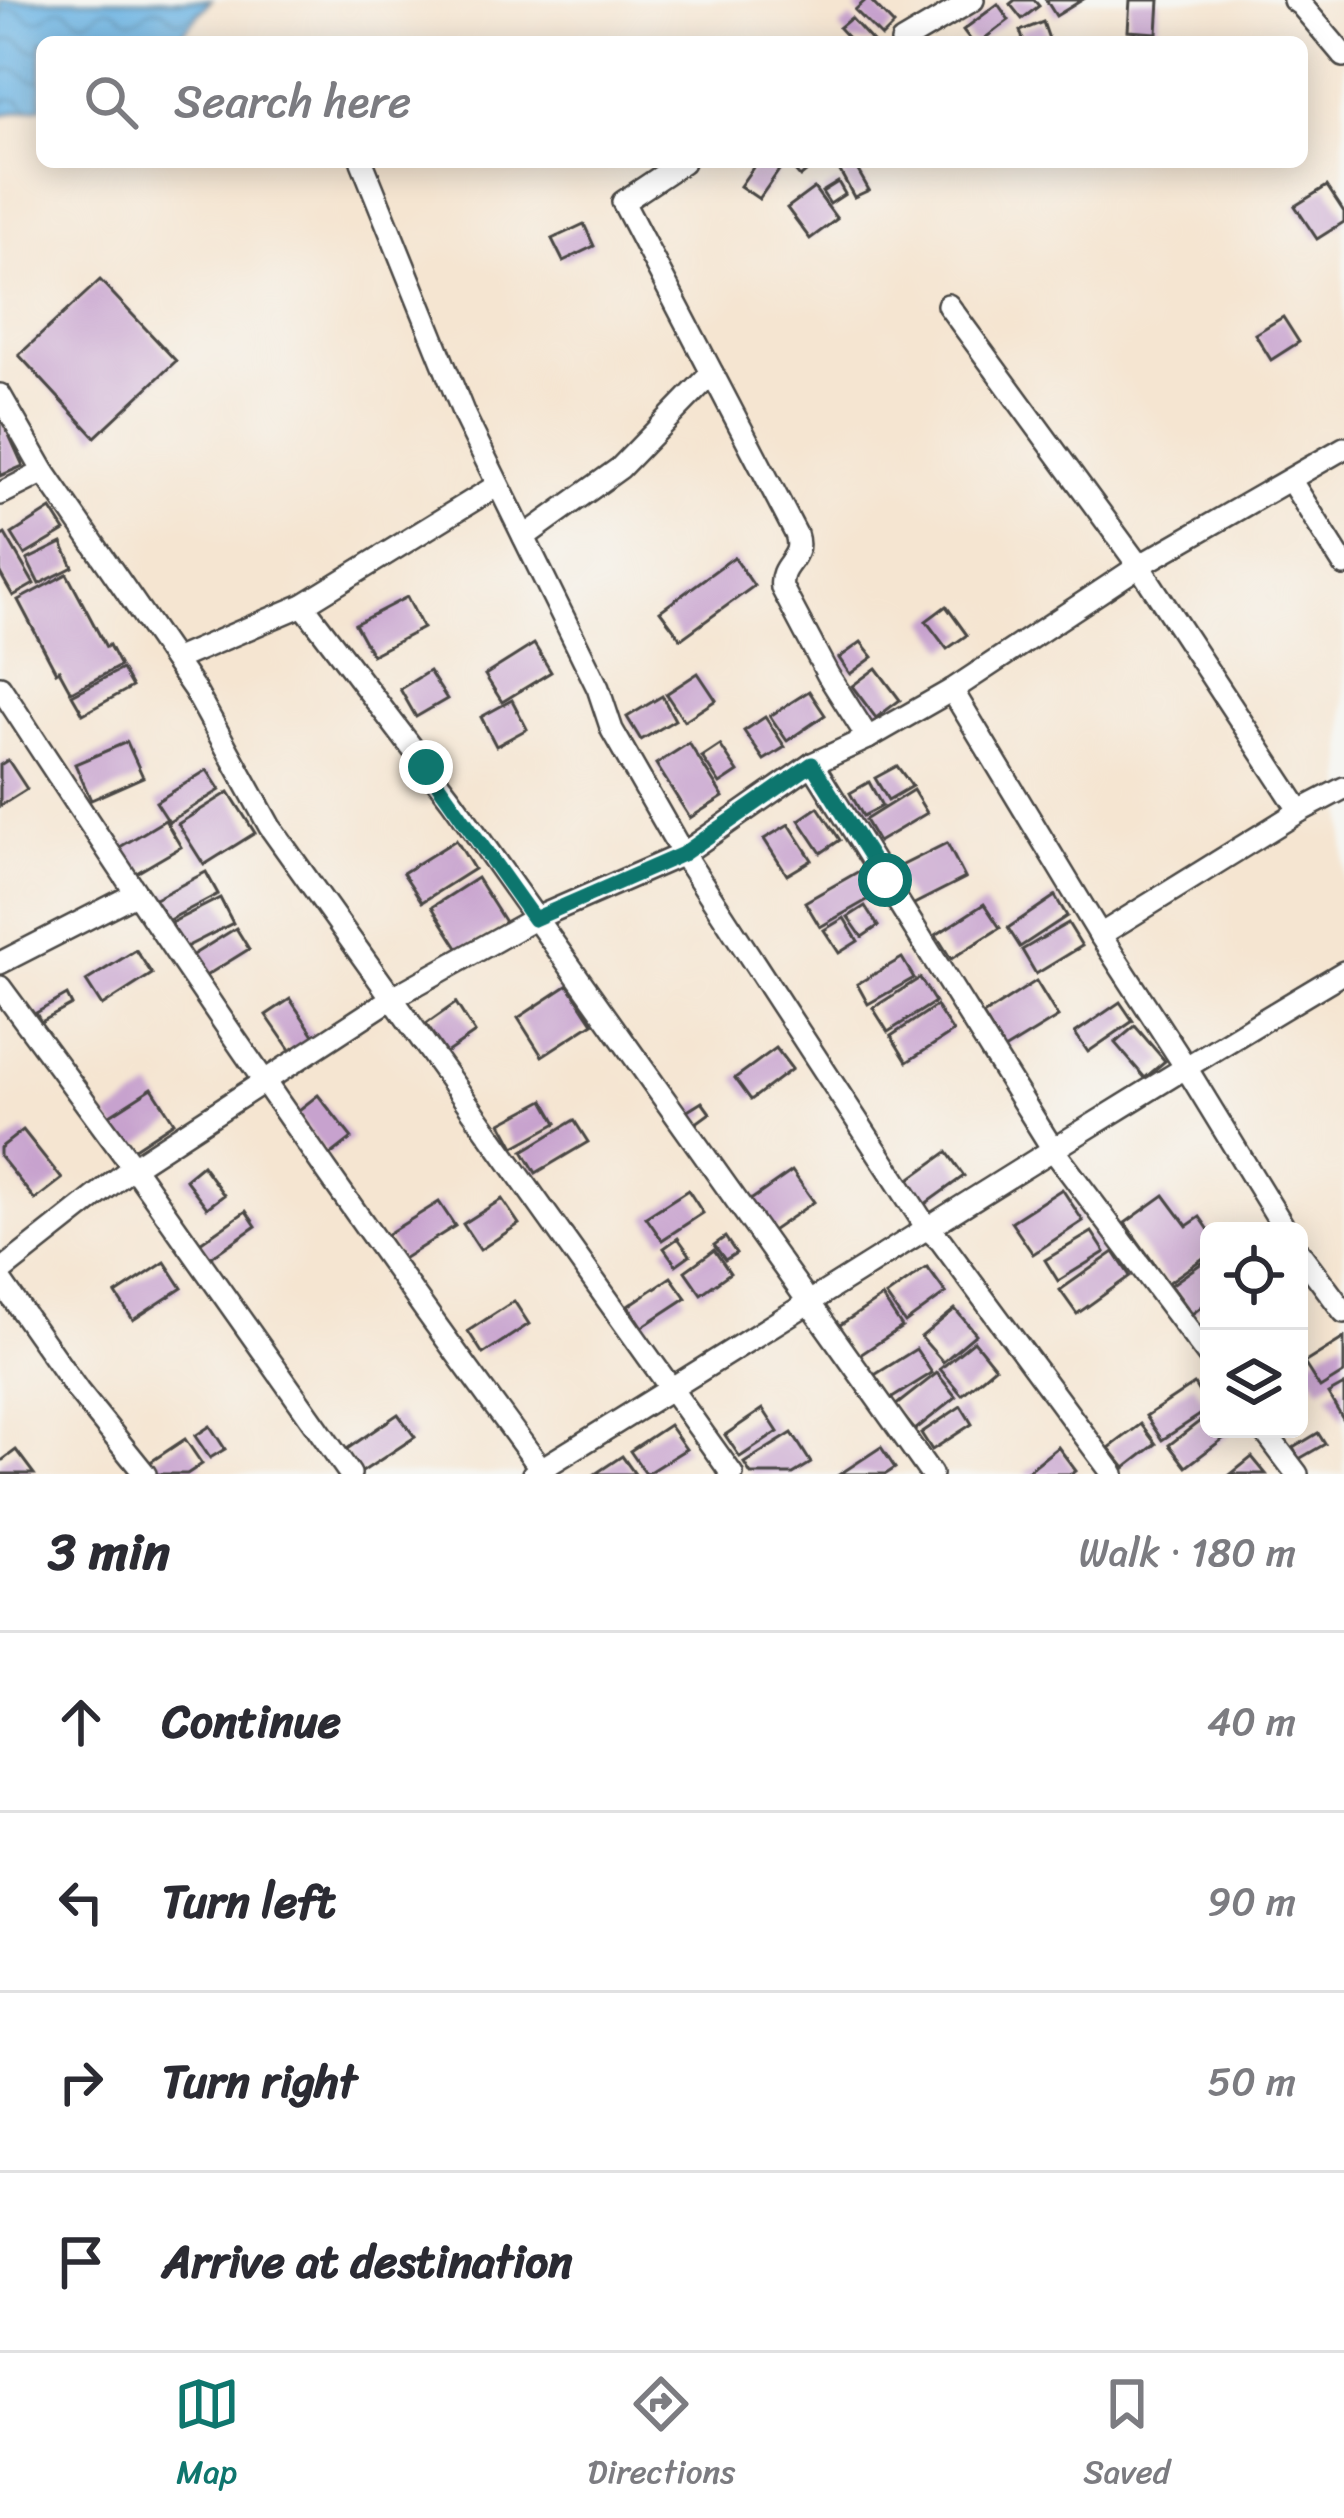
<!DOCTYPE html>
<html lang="en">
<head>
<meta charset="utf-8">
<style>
  body { margin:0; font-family:Sriracha,sans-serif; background:#f2f2f3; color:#2b2b33 }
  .controls { position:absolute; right:36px; bottom:36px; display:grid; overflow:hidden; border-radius:18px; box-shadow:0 6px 30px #0003 }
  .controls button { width:108px; height:108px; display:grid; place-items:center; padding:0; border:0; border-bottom:3px solid #e1e1e2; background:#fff; color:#2b2b33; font:60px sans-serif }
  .stop { position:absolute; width:36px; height:36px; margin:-27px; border:9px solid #0f766e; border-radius:50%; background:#fff }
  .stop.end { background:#0f766e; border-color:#fff; box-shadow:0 3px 12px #0008 }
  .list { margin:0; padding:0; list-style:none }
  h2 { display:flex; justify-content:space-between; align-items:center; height:156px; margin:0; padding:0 48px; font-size:51px }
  h2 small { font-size:39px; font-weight:400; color:#7c7c81 }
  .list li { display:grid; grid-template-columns:78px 1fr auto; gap:36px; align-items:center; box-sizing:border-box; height:180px; padding:0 48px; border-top:3px solid #e1e1e2 }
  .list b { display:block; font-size:45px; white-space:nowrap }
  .list em { font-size:39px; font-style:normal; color:#7c7c81 }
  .icon { flex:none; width:66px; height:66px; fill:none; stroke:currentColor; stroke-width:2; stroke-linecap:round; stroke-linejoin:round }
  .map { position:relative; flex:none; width:1344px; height:1474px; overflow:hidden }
  .search { position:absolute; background:#fff; box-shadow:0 6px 30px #0003; left:36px; right:36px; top:36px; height:132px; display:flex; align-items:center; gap:30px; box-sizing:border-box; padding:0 42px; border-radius:18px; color:#7c7c81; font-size:45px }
  .sheet { height:876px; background:#fff }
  nav { display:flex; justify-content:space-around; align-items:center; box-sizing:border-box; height:168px; border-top:3px solid #e1e1e2; background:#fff; font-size:33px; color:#7c7c81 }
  nav a { display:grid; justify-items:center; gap:6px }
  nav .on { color:#0f766e }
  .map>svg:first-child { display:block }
  .water { fill:url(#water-waves); stroke:#4b6f87; stroke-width:3 }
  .building { fill:#c7a2ce }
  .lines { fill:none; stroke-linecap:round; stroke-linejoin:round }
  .minor-casing { stroke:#494744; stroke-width:26 }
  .minor { stroke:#fff; stroke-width:21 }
  .route { stroke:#0f766e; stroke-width:15 }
</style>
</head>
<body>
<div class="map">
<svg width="1344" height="1474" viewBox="0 0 1344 1474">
  <defs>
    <pattern id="water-waves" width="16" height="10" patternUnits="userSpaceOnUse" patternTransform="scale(3)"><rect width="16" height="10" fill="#6bb3e3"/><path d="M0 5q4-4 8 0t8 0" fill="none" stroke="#5892b8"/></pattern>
  </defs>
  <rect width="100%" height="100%" fill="#f6f6f2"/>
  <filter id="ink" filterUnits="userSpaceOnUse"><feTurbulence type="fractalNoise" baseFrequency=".00833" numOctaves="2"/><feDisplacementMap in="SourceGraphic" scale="24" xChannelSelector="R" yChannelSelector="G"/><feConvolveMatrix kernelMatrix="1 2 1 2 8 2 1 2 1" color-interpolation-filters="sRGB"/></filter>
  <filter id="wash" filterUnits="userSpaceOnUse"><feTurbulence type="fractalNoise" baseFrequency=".004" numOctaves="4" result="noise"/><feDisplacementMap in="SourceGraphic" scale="48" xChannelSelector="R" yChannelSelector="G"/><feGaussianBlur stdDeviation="2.7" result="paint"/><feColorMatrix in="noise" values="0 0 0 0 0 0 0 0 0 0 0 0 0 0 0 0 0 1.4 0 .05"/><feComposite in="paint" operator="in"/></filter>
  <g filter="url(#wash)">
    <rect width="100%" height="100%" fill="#f5e5d1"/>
    <polygon class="water" points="0,0 211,0 175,42 42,42 42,107 0,115"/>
    <g id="blocks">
      <g class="building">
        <polygon points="866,0 870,0 894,25 882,37 855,10"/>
        <polygon points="1015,0 1034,0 1039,6 1022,19 1010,4"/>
        <polygon points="1046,0 1082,0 1056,16"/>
        <polygon points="1130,0 1159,0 1157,33 1128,31"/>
        <polygon points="998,4 1009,20 980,42 972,42 963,30"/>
        <polygon points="851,18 873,42 852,42 839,28"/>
        <polygon points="1043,22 1050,42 1024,42 1020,31"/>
        <polygon points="757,162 776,162 782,166 759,199 740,186"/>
        <polygon points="787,162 818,162 800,177"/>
        <polygon points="835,162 853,162 869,190 854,197"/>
        <polygon points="838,182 845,194 830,204 822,192"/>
        <polygon points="1327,186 1344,212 1344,222 1317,239 1295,206"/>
        <polygon points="814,188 837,219 810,239 787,208"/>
        <polygon points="584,224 594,246 563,261 552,239"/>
        <polygon points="100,280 176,361 95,437 19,355"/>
        <polygon points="1283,317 1299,342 1271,360 1255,334"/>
        <polygon points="0,415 23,466 0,476"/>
        <polygon points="51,509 65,531 25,555 12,534"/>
        <polygon points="5,534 34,584 13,596 0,573 0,537"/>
        <polygon points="62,543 73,567 39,584 27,560"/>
        <polygon points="734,557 754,586 681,639 660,611"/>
        <polygon points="67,574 106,647 109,645 120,666 71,692 59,670 56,672 18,600"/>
        <polygon points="407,597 423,628 372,655 355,624"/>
        <polygon points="946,606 967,635 947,649 926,621"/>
        <polygon points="861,642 873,657 850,674 839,658"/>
        <polygon points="534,644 551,672 502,702 485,675"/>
        <polygon points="876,668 900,700 876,718 852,686"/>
        <polygon points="122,669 132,687 83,714 72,695"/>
        <polygon points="429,671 447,699 416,717 400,689"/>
        <polygon points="698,673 716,700 684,721 666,694"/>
        <polygon points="809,691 825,715 787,741 770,716"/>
        <polygon points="662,696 675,720 641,740 627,717"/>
        <polygon points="512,700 527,729 496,746 481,717"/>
        <polygon points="765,717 785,747 764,760 744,731"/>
        <polygon points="127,742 143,777 91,800 75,764"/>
        <polygon points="689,743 723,797 690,818 656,764"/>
        <polygon points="720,745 738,772 720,784 702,757"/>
        <polygon points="8,760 27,789 0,806 0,765"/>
        <polygon points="897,766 912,786 888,800 875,778"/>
        <polygon points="207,770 220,790 169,822 156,802"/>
        <polygon points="869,782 882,806 863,816 850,793"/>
        <polygon points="913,790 927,813 878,842 865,820"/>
        <polygon points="229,792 255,833 204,865 178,824"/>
        <polygon points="818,807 840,840 821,853 799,820"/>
        <polygon points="165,820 181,847 128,878 110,853"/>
        <polygon points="789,824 812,860 787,875 764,839"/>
        <polygon points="456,840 474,869 422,902 403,873"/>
        <polygon points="947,843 965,878 912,905 893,870"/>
        <polygon points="861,870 876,895 820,927 805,902"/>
        <polygon points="206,872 218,894 165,922 153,900"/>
        <polygon points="477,878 505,922 460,951 432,907"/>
        <polygon points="1055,896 1067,916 1020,947 1008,928"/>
        <polygon points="220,898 233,923 180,950 167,925"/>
        <polygon points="984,904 1000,928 951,959 936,935"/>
        <polygon points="865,906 878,926 862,937 848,917"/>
        <polygon points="844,918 858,941 839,953 824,930"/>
        <polygon points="1068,923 1082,946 1036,974 1022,950"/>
        <polygon points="236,928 249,949 204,977 191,956"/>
        <polygon points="136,950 152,974 102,1006 86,981"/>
        <polygon points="902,958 914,978 868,1004 857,984"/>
        <polygon points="920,978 935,1002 888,1032 873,1008"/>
        <polygon points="1036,981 1058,1017 1004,1050 983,1015"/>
        <polygon points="568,985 593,1023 542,1056 518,1018"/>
        <polygon points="67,995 72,1005 41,1022 36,1013"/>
        <polygon points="290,999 320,1044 297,1060 266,1015"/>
        <polygon points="1120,1002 1133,1021 1088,1052 1075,1033"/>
        <polygon points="456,1003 475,1033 446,1053 426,1024"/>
        <polygon points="936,1006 953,1032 907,1062 891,1036"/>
        <polygon points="1135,1026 1165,1061 1145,1078 1115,1043"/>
        <polygon points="776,1048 792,1069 751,1100 735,1078"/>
        <polygon points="152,1088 174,1122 130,1151 107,1117"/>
        <polygon points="318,1095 352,1138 329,1156 295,1113"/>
        <polygon points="544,1100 557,1123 514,1147 501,1123"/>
        <polygon points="702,1102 710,1113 695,1124 686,1112"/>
        <polygon points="574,1120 588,1142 536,1173 523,1151"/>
        <polygon points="23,1130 62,1179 35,1200 0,1156 0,1148"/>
        <polygon points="947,1152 964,1176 925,1204 908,1180"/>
        <polygon points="202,1165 224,1195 207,1208 185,1179"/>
        <polygon points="792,1171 814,1202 763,1237 742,1206"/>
        <polygon points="1062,1189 1083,1221 1033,1254 1011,1222"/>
        <polygon points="688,1190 703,1213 662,1240 646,1217"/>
        <polygon points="1164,1195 1187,1226 1200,1217 1209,1230 1209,1254 1168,1283 1125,1223"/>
        <polygon points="502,1199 519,1224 480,1250 463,1224"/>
        <polygon points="439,1202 455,1226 401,1260 386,1235"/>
        <polygon points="246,1211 256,1226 210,1258 200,1243"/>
        <polygon points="1092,1232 1105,1252 1058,1281 1045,1260"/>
        <polygon points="725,1237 736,1253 725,1260 714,1245"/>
        <polygon points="678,1238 690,1255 676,1265 664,1248"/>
        <polygon points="714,1250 730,1273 701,1294 685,1271"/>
        <polygon points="1114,1252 1130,1276 1077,1314 1060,1290"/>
        <polygon points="1209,1258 1209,1301 1192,1314 1171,1285"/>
        <polygon points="165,1262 182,1288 133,1320 116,1294"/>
        <polygon points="927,1267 946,1293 905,1323 886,1296"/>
        <polygon points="671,1277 686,1298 642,1327 628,1306"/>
        <polygon points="882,1297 902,1327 857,1357 837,1327"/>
        <polygon points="514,1301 529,1324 483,1354 468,1331"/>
        <polygon points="955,1309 976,1334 943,1362 921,1337"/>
        <polygon points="1344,1338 1344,1373 1320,1388 1304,1363"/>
        <polygon points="974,1341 995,1367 962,1395 940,1369"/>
        <polygon points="916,1349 932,1373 889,1400 873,1376"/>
        <polygon points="937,1373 956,1397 915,1430 895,1406"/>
        <polygon points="1194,1384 1209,1409 1162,1440 1146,1416"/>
        <polygon points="1344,1385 1344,1421 1328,1394"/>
        <polygon points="961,1406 972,1424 932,1450 921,1433"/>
        <polygon points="763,1409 778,1432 740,1457 725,1435"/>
        <polygon points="398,1414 415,1437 359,1474 344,1451"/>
        <polygon points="1209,1414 1209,1429 1236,1429 1186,1467 1169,1445"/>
        <polygon points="1141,1424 1156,1444 1125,1468 1109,1448"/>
        <polygon points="669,1425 686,1449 646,1474 630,1451"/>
        <polygon points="210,1426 225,1449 210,1458 195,1436"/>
        <polygon points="792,1433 811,1463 793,1474 751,1474 744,1463"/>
        <polygon points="1318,1433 1325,1444 1299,1459 1293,1448"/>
        <polygon points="185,1439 202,1464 187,1474 157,1474 149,1463"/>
        <polygon points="881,1447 895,1468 886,1474 840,1474"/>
        <polygon points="1058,1447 1076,1471 1072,1474 1024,1474"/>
        <polygon points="16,1450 34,1474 0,1474 0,1462"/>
        <polygon points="622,1456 635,1474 595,1474"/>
        <polygon points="1252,1457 1266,1474 1231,1474"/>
      </g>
    </g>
  </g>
  <g filter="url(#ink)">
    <use href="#blocks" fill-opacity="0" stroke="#494744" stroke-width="3"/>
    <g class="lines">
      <g class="minor-casing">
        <g id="minor">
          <polyline points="1294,0 1301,5 1344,56"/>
          <polyline points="902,42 973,0"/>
          <polyline points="362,162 465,417 598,688 612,730 683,854 927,1228 941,1241 1113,1474"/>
          <path d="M683,162L623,202L796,534C805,561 778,562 782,588L828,675L868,738"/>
          <polyline points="948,305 1139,566 1300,811"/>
          <polyline points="0,395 44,472 194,689 270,827 732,1474"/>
          <polyline points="1291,481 1344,565"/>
          <polyline points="0,494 44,472"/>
          <polyline points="524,537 620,468 712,373"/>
          <polyline points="303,605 451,799 931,1474"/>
          <polyline points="174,660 303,605 498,485"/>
          <path d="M0,687C174,954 355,1218 545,1474"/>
          <polyline points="952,690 1100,935 1185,1066 1286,1231"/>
          <polyline points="812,764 1054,1151 1209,1357"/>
          <polyline points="1100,935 1300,811 1344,788"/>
          <polyline points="0,963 135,894"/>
          <polyline points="0,987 133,1167 350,1474"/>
          <polyline points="1299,1252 1344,1312"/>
          <polyline points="0,1272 133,1167 392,998 534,919 683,854 812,764 868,738 952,690 1139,566 1344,448"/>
          <polyline points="0,1280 78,1391 145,1474"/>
          <polyline points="1263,1429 1297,1474"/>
          <path d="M533,1474C804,1308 1071,1134 1344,972"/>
        </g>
      </g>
      <use href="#minor" class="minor"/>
    </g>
  </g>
  <g class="lines" filter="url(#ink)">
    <polyline class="route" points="426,767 534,919 683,854 812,764 885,880"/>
  </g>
</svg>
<div class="controls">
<button><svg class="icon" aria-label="locate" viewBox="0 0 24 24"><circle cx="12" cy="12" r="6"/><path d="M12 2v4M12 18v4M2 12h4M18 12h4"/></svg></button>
<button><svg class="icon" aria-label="layers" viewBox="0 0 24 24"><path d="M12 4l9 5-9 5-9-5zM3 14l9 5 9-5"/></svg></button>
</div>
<div class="stop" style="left:885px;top:880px"></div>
<div class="stop end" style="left:426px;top:767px"></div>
<div class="search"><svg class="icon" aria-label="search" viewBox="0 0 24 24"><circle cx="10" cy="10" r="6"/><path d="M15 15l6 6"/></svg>Search here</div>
</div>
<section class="sheet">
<h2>3 min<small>Walk · 180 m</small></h2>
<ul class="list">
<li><svg class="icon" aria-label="ahead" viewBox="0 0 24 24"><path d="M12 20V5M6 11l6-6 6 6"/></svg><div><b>Continue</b></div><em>40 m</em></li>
<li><svg class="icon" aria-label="left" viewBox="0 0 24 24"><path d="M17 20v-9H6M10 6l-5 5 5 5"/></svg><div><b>Turn left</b></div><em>90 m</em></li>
<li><svg class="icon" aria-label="right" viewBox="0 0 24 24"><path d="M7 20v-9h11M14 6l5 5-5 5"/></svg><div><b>Turn right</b></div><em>50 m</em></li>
<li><svg class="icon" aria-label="arrive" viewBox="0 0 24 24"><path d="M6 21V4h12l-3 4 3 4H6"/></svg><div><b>Arrive at destination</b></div></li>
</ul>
</section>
<nav>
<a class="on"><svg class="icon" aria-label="map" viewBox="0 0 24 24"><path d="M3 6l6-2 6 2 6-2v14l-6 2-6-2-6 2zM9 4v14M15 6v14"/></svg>Map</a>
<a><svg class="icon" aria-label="directions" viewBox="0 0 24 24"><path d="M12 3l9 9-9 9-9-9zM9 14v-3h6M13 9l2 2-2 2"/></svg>Directions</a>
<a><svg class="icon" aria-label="saved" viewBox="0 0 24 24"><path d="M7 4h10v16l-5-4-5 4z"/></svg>Saved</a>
</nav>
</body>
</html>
